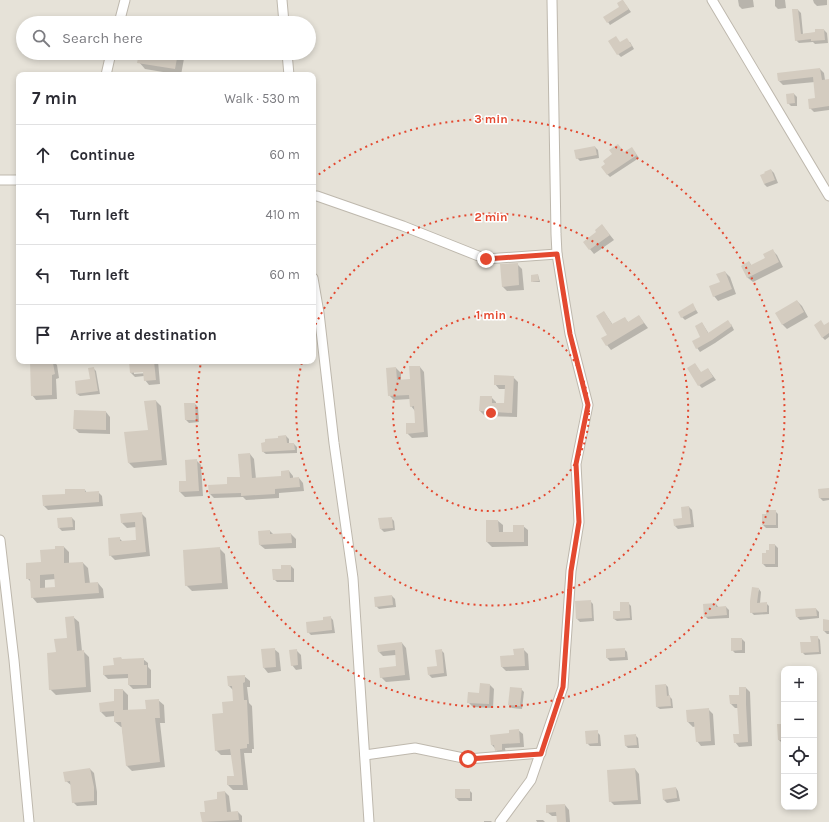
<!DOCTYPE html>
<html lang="en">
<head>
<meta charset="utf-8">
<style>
  body { margin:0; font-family:Karla,sans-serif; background:#f2f2f3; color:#2b2b33 }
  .controls { position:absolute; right:12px; bottom:12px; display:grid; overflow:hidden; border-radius:8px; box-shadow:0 2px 6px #0003 }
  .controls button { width:36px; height:36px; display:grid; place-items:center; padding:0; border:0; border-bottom:1px solid #e1e1e2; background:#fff; color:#2b2b33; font:20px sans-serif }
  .stop { position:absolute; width:12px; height:12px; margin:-9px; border:3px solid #e44930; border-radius:50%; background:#fff }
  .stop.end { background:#e44930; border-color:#fff; box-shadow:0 1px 4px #0008 }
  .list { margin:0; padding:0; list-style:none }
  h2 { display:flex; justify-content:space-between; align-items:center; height:52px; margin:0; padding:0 16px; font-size:17px }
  h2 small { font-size:13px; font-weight:400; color:#7c7c81 }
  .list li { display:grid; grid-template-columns:26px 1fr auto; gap:12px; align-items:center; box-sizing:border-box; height:60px; padding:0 16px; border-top:1px solid #e1e1e2 }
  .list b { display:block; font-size:15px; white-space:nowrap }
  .list em { font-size:13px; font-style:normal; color:#7c7c81 }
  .icon { flex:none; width:22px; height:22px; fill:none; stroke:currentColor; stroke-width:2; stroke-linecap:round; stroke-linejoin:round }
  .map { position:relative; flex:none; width:829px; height:822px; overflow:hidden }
  .search { position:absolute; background:#fff; box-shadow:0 2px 6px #0003; left:16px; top:16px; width:300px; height:44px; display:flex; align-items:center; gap:10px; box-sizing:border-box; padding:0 14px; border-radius:22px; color:#7c7c81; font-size:15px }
  .panel { position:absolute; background:#fff; box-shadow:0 2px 6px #0003; left:16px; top:72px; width:300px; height:292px; border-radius:8px }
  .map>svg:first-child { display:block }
  .residential { fill:#e6e2d8; fill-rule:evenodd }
  .shadow { fill:#0003; fill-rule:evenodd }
  .building { fill:#d4ccc0; fill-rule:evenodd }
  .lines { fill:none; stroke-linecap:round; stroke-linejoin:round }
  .minor-casing { stroke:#beb8ad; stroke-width:11 }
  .minor { stroke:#fff; stroke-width:9 }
  .route { stroke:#e44930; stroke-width:5 }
  .ring { fill:none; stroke:#e44930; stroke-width:2; stroke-dasharray:2 4 }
  .centre { fill:#e44930; stroke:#fff; stroke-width:2 }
  .ring-label { font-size:12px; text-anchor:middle; font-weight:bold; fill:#e44930; stroke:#fff; stroke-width:3; stroke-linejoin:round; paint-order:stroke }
</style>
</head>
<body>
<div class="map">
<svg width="829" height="822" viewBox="0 0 829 822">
  <rect width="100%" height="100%" fill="#f3f0ea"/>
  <path class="residential" d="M0,0H829V822H0ZM23,23H309V53H23ZM19,75H313V361H19ZM784,669H814V807H784Z"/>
  <g class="shadow">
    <polygon points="738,0 753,0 754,7 742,9 739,6"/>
    <polygon points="775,0 785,0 786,8 778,9 775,6"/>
    <polygon points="813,0 827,0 827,5 817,6 814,3"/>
    <polygon points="623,1 631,12 610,25 608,22 621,7"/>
    <polygon points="798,10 801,13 803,34 816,33 824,30 827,33 828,43 815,44 813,42 799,43 796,40"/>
    <polygon points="630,42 634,49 621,57 618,54 620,43"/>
    <polygon points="140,53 185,53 181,75 145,69 139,62"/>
    <polygon points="820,69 824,73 825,80 829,80 829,110 814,112 810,108 816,99 815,82 783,85 779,81"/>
    <polygon points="794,94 797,97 797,106 791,106 788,103"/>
    <polygon points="595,147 598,150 599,158 580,161 577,158"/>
    <polygon points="634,151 639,158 610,177 607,174 625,153"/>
    <polygon points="771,170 774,173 778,183 767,187 764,184"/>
    <polygon points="602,225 614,240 594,254 584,242 598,232"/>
    <polygon points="772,250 777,255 783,267 753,282 748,278 742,266 749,262 752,266 766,258"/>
    <polygon points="517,264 522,269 524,290 507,291 502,286"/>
    <polygon points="725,272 730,277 736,294 718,301 714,296 721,283"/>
    <polygon points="538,275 540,282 533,282 532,281"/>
    <polygon points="19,298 19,308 17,299"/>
    <polygon points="797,301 802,306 808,317 787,329 782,324"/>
    <polygon points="693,305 698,313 685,320 682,317"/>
    <polygon points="604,312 613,325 624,318 629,323 639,316 648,328 611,350 607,345 609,335"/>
    <polygon points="702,323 709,334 731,324 734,330 715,343 700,352 693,342 702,337"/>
    <polygon points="829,323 829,337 825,340 822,337 825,326"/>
    <polygon points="31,361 53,361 57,365 59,378 56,379 57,399 36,400 32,395"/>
    <path d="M130,361H158L160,384L149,385L145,380L144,376L135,377L131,373ZM148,371V373L134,374V372Z"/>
    <polygon points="695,364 701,373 708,369 716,380 702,388 699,385"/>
    <polygon points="420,367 424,372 428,437 412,438 407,433 416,423 415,411 411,406 410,399 394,400 389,395 396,368 401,373 401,381 411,380"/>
    <polygon points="94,369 96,371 100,394 80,396 77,394 91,380"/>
    <polygon points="513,377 518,382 517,417 485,416 480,411 491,397 496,402 496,404 505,404 506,389 499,389 495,384"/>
    <polygon points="156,401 161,406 167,465 134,468 129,463 149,431"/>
    <polygon points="195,404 198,407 199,422 189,423 186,420"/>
    <polygon points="106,412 110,417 110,434 79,433 74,428"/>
    <polygon points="286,436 289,439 289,444 294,444 297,447 297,453 266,454 262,451 279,439"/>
    <polygon points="250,454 254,459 256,479 282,477 289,471 293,476 293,479 299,478 303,483 304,491 279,493 279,498 246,500 243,497 214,498 210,494 241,478"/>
    <polygon points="196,460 201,465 203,496 185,497 180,492 180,482 187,482"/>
    <polygon points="829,489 829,500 823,501 820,498"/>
    <polygon points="85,490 87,493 98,492 102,496 103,506 48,510 44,506 66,495"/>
    <polygon points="689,507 692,510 694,527 678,529 675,526 683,519"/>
    <polygon points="775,511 778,514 778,528 766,528 763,525"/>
    <polygon points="141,513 146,518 150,556 115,560 110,555 119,538 123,542 138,540 136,527 127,528 122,523"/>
    <polygon points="72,518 75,521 75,530 62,531 59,528"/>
    <polygon points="391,518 394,521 395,530 384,532 381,529"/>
    <polygon points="498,521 503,525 503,533 514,533 523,526 528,530 528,546 492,547 487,542"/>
    <polygon points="270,531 274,535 291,534 296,539 296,548 265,549 260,545"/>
    <polygon points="770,545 775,545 778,548 778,567 766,567 763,564 770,551"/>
    <path d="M64,547L69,552V564L83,563L88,568L90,584L98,583L103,589L104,598L37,603L32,597L31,582L27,578L42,563L56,550ZM56,579V588H45V580Z"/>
    <polygon points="219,548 225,554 228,589 192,591 186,585"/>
    <polygon points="291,566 294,569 294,582 277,582 274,579 282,570"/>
    <polygon points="759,589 761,592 760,603 766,603 769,606 769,614 754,615 751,612"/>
    <polygon points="392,596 395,599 396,607 379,609 376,606"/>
    <polygon points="590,601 593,604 594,621 580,622 577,619"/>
    <polygon points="628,603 631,606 632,620 617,621 614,619"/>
    <polygon points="716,604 719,608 726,607 729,610 729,618 708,619 705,616"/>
    <polygon points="816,609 819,612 819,618 800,620 797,617"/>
    <polygon points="73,617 79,622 82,651 83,651 89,657 91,692 56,695 50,689 57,653 68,639"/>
    <polygon points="330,617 333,620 335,633 311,635 308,632"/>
    <polygon points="829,621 829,634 827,634 824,631"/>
    <polygon points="817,637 820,640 821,654 805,655 802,652"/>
    <polygon points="742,639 745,642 745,653 735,653 732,650"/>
    <polygon points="402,643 406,648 410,680 386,682 381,677 397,667 396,655 383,656 379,652"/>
    <polygon points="274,649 279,653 281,671 268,673 264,668"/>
    <polygon points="523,649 528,654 529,670 506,671 502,667"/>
    <polygon points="624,649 627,652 628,660 610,661 607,658"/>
    <polygon points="296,650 301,655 302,669 296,670 292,665"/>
    <polygon points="441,650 444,653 447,676 432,678 429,675 438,667"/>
    <polygon points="114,659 143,659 148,663 148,667 151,670 151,688 133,689 129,685 129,678 108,679 104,675 115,666"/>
    <polygon points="244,676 250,681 250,687 247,687 249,703 252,706 254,749 252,749 252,753 244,753 248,790 233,790 228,785 235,777 232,755 221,755 216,750 224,714 234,702 233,690 229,686"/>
    <polygon points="490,685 494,689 493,708 473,707 468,702 480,694"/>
    <polygon points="666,685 668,687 669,696 672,699 673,708 660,709 657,707"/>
    <polygon points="746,688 750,692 752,746 739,747 735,742 740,735 738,708 735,708 731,704 740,696"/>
    <polygon points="521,689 524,692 522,709 512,708 509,705"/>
    <polygon points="123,690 128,695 128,711 147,710 158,700 164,705 165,723 160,723 165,767 132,771 127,766 122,727 121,727 115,722 115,716 106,717 101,712 115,702"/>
    <polygon points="708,709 713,714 715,745 701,746 697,741 696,726 693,727 688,722"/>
    <polygon points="784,725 784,743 782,743 779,740"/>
    <polygon points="518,730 523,734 524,747 505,748 506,754 501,755 492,745"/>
    <polygon points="597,732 600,735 601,746 590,746 587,743"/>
    <polygon points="635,735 638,738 639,748 628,748 625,745"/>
    <polygon points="90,769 94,773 97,792 97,805 77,806 73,802 71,785 66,781"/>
    <polygon points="635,769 639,774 641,804 614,805 610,801"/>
    <polygon points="676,788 678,791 680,801 667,803 664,800"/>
    <polygon points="469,790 472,793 472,801 459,801 456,798"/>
    <polygon points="218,792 225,792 229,796 231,812 238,812 242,816 242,822 203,822 202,813 206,812 218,800"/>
    <polygon points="565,805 569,810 570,822 558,822 558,816 552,816 547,812"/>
    <polygon points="536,820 543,820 545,822 537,822"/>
    <polygon points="484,821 491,821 492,822 484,822"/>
  </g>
  <g class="building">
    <polygon points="622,0 623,0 629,9 607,23 603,17 619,7 617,3"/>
    <polygon points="792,9 798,9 801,34 815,32 815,29 824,29 825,40 811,41 811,39 795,41"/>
    <polygon points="616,36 620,42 627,38 632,46 617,55 608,41"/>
    <polygon points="139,53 178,53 175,69 137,63"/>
    <polygon points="820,68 822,80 829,79 829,106 809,109 808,99 815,98 813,77 778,81 777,73"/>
    <polygon points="794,93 795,103 787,104 786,94"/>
    <polygon points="618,144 624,152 632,147 637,155 607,175 601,167 605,164 603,161 612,154 609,150"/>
    <polygon points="595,146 597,155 576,159 574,150"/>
    <polygon points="771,169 775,180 764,184 760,175 765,173 764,172"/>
    <polygon points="602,224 610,235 589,250 583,242 596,232 595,230"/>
    <polygon points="773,249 779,262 747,278 741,266 749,261 751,265 765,258 763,254"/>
    <polygon points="518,263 519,285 502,287 500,264"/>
    <polygon points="725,271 732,289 713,297 709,286 720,282 716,274"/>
    <polygon points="538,274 539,281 531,282 531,275"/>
    <polygon points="797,300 804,312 782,325 775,313"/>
    <polygon points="693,303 696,310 681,318 678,312"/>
    <polygon points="604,311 612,324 625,317 628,322 639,315 644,323 606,346 601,338 607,335 596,316"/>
    <polygon points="728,320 732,326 712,340 696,349 692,341 700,337 695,326 702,322 708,333"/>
    <polygon points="821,320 824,325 829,322 829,333 822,338 814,325"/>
    <polygon points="30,361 43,361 44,364 53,363 55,374 52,375 52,395 31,396"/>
    <polygon points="129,361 154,361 156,380 144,381 143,372 130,373"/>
    <polygon points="695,363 701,372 708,368 713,377 698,386 687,368"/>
    <polygon points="409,366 420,366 424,432 406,434 406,423 415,423 414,406 410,407 409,395 388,396 386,368 396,367 397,380 410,379"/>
    <polygon points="94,367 98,391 76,394 75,381 90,379 88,368"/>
    <polygon points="494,375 514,376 512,413 479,411 480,396 492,396 492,403 504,403 505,385 494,385"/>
    <polygon points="156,400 162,460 128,463 124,432 148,430 144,401"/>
    <polygon points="184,403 195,403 196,420 185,420"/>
    <polygon points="74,410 106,411 106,430 73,429"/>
    <polygon points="286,435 287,443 294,443 295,450 262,452 261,443 265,442 265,439 278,438 278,436"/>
    <polygon points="250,453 252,478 281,476 281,471 289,470 290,478 299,477 300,487 275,489 275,494 241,496 241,493 209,494 208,485 227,484 227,477 240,477 238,454"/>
    <polygon points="197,459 199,491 179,492 179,481 186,481 185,460"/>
    <polygon points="829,488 829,498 819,498 818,489"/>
    <polygon points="65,489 85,489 85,492 99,491 99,502 43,506 42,495 65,494"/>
    <polygon points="689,506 691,524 674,526 673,519 682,518 681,507"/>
    <polygon points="766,510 776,510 776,525 762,525 762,514 766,514"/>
    <polygon points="142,512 146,552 109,556 108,538 120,537 120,541 136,540 135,522 121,523 120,514"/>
    <polygon points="72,517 73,527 58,528 57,518"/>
    <polygon points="392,517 393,528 380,529 378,518"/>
    <polygon points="486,520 498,520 499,532 513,532 513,525 524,525 524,542 486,542"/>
    <polygon points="270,530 270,534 291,533 292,543 259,545 258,531"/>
    <polygon points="769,544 775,544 775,564 762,564 762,553 766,553 766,550 769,550"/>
    <path d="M55,546H64V563L83,562L85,583L98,582L99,593L31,598L30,579H26V563L41,562L40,550L55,549ZM54,574L55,587L40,588V575Z"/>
    <polygon points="220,547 222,583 185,586 183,550"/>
    <polygon points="281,565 291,565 291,580 273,580 272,569 281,569"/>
    <polygon points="752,587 759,588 757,603 767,602 767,612 750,613 750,601"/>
    <polygon points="392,595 393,605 375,607 374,597"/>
    <polygon points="591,600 592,618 576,619 575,601"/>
    <polygon points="620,602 629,602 630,618 613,619 613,611 620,611"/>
    <polygon points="716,603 716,607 726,606 727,615 704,617 703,604"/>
    <polygon points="816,608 817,616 796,617 795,609"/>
    <polygon points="74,616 77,651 84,650 86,687 49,690 47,653 56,652 54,639 67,638 65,617"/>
    <polygon points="331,616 332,630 307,633 306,622 323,620 323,617"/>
    <polygon points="823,619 829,620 829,631 823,631"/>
    <polygon points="810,636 818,636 819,652 801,653 800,642 811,642"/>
    <polygon points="731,638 742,638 742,650 731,651"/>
    <polygon points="402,642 405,675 380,678 379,668 396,666 395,650 378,652 377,645"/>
    <polygon points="275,648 276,667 263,668 261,649"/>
    <polygon points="524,648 525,666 501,667 500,656 514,655 513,649"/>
    <polygon points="625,648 625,657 606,658 606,649"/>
    <polygon points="297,649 298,665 291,666 289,650"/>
    <polygon points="442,649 444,673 428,675 427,667 437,666 435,650"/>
    <polygon points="121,657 122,659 144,658 144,665 147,665 147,685 128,685 128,674 103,675 103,666 114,665 113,658"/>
    <polygon points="245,675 245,682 243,683 244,700 247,700 249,744 247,744 247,748 240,749 243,785 227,785 227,776 234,776 230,749 215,751 212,714 223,713 222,702 233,701 232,686 228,686 227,676"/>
    <polygon points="480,683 490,684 489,704 467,703 468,692 479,693"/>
    <polygon points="666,684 667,696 670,695 671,706 656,707 655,685"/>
    <polygon points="510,687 522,688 520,706 508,705"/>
    <polygon points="739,687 746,687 746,704 748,742 734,743 733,734 739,734 737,704 730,704 729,695 739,695"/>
    <polygon points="114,689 123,689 123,710 146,709 145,700 159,699 160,718 155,718 160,762 126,766 121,722 114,722 114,711 100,712 99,703 114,701"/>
    <polygon points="709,708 711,741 696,742 694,722 687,722 686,710"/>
    <polygon points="777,724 784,724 784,740 778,740"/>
    <polygon points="519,729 520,743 502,744 502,750 495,751 494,745 491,745 490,735 509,733 509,730"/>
    <polygon points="598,730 598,743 586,744 585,731"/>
    <polygon points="636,734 637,745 625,746 624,735"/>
    <polygon points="90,768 94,787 94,801 72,803 70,781 65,782 63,772"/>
    <polygon points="635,768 638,800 609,802 607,770"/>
    <polygon points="676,787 677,798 663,800 662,789"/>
    <rect x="455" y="789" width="15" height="9"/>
    <polygon points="225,791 227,812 238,811 239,820 202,822 200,812 205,812 204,801 217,799 217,792"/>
    <polygon points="565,804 566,822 557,822 556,812 546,813 546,805"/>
  </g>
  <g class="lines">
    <g class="minor-casing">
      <g id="minor">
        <polyline points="282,0 284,23"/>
        <polyline points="712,0 829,196"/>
        <polyline points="119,23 125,0"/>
        <polyline points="287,53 289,75"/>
        <polyline points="106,75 111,53"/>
        <polyline points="0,180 19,180"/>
        <polyline points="313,196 317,196 403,226 486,259 557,254"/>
        <polyline points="313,278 319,313 334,443 353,578 369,822"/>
        <polyline points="0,540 14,660 29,822"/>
        <polyline points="365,755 415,748 468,759 541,753"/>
        <polyline points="500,822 531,780 563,687 571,571 579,522 576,464 588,405 570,334 557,254 556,234 552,0"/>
      </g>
    </g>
    <use href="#minor" class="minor"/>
  </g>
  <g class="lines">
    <polyline class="route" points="468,759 541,754 563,687 571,571 579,522 576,464 588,405 570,334 557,254 486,259"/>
  </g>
  <g class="ring">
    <circle cx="491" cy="413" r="98"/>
    <path d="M313 330A196 196 0 1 1 302 362"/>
    <path d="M314 178A294 294 0 1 1 201 362"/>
  </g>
  <circle cx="491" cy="413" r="6" class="centre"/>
  <g class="ring-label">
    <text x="491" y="123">3 min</text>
    <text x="491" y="221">2 min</text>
    <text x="491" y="319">1 min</text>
  </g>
</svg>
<div class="controls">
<button>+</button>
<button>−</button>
<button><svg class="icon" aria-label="locate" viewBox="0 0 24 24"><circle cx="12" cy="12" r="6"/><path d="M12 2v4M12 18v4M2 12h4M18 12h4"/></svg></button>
<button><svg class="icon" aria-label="layers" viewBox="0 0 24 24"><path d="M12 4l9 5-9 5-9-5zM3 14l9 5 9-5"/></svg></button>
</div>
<div class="stop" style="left:468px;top:759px"></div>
<div class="stop end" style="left:486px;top:259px"></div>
<div class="search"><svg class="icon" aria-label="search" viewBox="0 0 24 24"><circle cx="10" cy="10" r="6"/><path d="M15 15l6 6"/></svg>Search here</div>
<section class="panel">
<h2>7 min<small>Walk · 530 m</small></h2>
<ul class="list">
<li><svg class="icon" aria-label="ahead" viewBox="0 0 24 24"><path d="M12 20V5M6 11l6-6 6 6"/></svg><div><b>Continue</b></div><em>60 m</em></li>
<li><svg class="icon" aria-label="left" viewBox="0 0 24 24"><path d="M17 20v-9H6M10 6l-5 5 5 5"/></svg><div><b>Turn left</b></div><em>410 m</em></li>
<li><svg class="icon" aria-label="left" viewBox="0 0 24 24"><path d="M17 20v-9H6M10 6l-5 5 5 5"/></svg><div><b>Turn left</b></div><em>60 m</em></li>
<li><svg class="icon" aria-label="arrive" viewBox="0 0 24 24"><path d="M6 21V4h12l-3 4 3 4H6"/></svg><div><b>Arrive at destination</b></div></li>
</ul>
</section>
</div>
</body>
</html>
